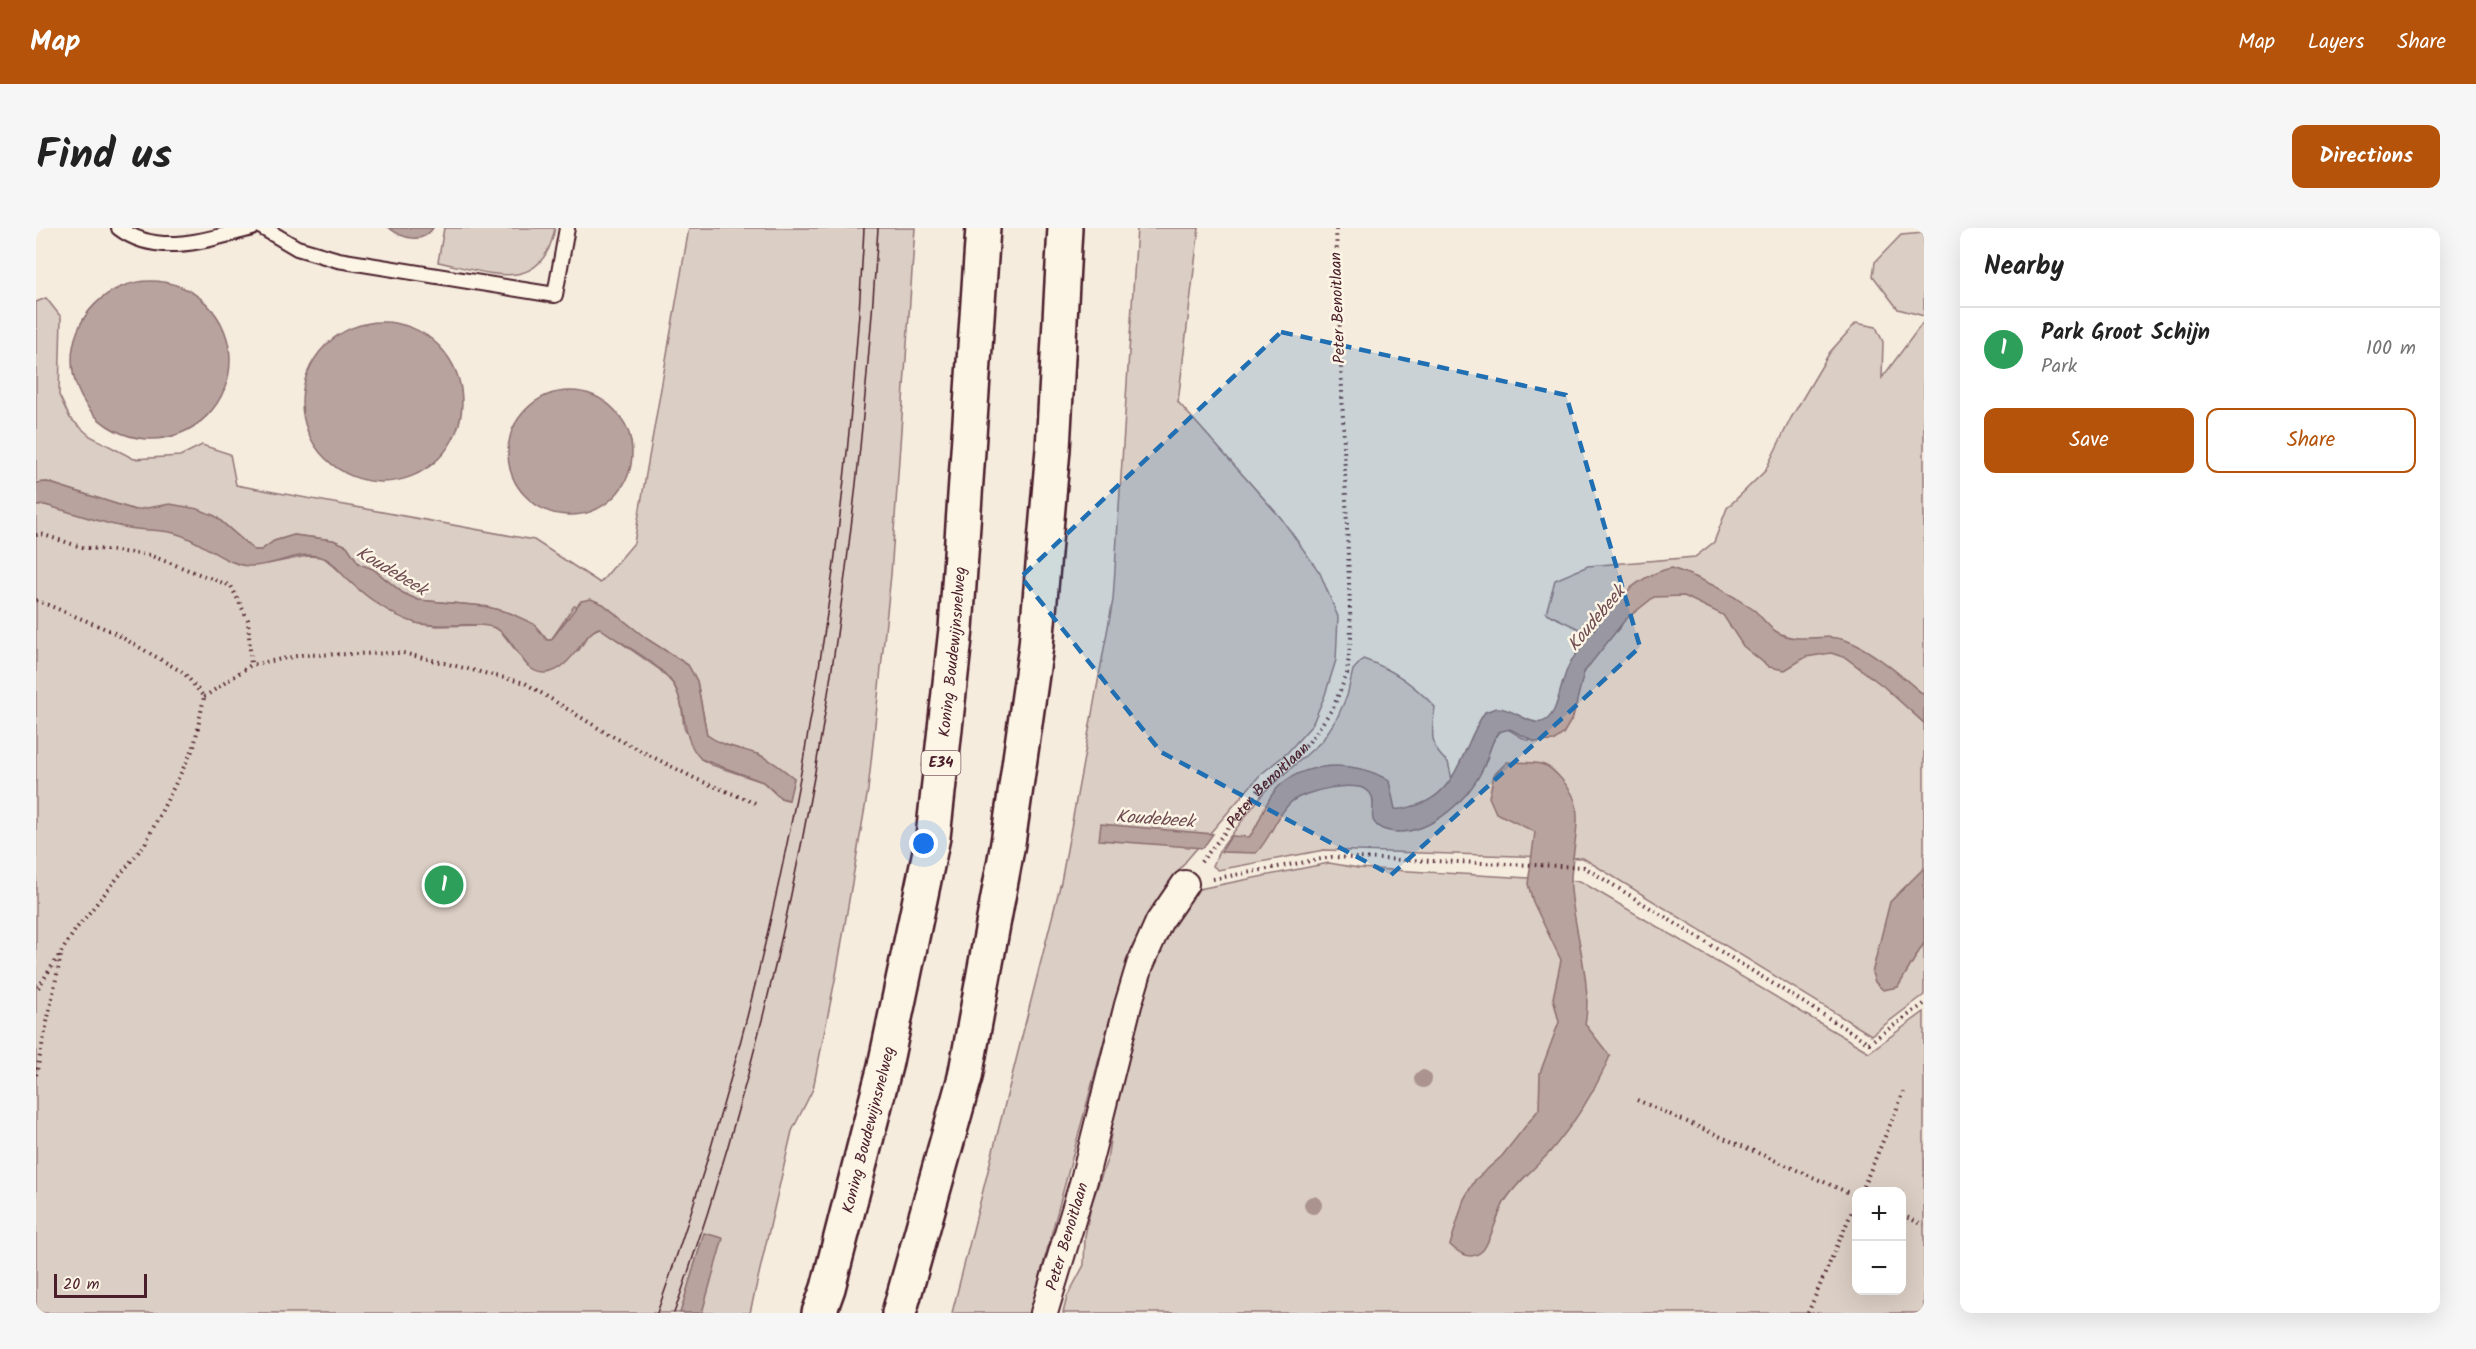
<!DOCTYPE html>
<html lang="en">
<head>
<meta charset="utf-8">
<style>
  body { margin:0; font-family:Kalam,sans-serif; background:#f6f6f6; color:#222 }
  .controls { position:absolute; right:18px; bottom:18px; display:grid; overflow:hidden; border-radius:12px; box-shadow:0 6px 24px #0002 }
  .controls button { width:54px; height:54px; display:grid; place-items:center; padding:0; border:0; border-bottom:2px solid #e0e0e0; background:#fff; color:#222; font:30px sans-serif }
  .scale { position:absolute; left:18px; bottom:15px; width:93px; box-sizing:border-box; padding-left:6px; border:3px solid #4a1f2b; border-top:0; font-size:16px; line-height:21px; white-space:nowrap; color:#4a1f2b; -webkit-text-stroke:4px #fcf5e5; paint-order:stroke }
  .you { position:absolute; left:888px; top:616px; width:21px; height:21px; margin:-15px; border:4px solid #fff; border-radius:50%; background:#1a73e8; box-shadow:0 0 0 9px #1a73e833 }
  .badge { display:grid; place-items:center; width:39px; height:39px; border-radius:50%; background:#b45309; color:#fff; font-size:20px; font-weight:700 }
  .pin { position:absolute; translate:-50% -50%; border:3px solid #fff; box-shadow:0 2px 6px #0006 }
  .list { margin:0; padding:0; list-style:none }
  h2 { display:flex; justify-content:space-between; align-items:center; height:78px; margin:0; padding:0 24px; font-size:26px }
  h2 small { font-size:20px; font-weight:400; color:#767676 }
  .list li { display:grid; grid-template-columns:39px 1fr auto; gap:18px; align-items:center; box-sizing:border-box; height:84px; padding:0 24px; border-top:2px solid #e0e0e0 }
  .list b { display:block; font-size:22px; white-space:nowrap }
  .list p { margin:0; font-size:20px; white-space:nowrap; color:#767676 }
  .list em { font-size:20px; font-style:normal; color:#767676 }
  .actions { display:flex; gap:12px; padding:18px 24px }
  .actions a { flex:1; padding:14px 0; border:2px solid #b45309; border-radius:12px; text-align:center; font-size:21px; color:#b45309 }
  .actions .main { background:#b45309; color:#fff }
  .map { position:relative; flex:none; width:1888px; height:1085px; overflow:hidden; border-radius:12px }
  header { display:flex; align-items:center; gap:36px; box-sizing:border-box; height:84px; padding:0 30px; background:#b45309; color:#fff }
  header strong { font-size:28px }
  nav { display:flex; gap:33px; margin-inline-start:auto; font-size:21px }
  .intro { display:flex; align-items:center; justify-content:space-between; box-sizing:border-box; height:144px; padding:0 36px }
  h1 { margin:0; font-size:42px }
  .button { padding:15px 27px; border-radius:12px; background:#b45309; color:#fff; font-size:21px; font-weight:700 }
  main { display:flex; gap:36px; padding:0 36px }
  aside { flex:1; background:#fff; border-radius:12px; box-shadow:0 6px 24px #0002 }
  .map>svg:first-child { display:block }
  .green { fill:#dbcec4; stroke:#927678; stroke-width:1.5; fill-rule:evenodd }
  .water { fill:#b8a39e; stroke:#8c6e70; stroke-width:1.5 }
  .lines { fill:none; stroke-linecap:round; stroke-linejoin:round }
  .lane-casing { stroke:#4a1f2b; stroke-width:18 }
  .street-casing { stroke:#4a1f2b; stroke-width:30 }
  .highway-casing { stroke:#4a1f2b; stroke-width:38 }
  .path { stroke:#4a1f2b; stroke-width:4; stroke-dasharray:1.5 4.5; stroke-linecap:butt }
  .lane { stroke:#fcf5e5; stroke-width:14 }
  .street { stroke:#fcf5e5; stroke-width:26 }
  .highway { stroke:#fcf5e5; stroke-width:33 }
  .tram { stroke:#4a1f2b; stroke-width:1.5 }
  .tree { fill:#ab9390 }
  .marked { fill:#1f6fb2; fill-opacity:0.2; stroke:#1f6fb2; stroke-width:4.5; stroke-dasharray:12 8; stroke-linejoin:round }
  .labels { text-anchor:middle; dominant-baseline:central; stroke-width:5; stroke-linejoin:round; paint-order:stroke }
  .shield { fill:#fcf5e5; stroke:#7f5f63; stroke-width:1.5 }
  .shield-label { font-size:15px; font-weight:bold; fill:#4a1f2b }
  .street-label { font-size:16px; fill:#4a1f2b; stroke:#fcf5e5 }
  .water-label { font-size:18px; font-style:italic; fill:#704d53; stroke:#fcf5e5 }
</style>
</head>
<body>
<header>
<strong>Map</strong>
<nav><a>Map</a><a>Layers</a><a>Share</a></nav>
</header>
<div class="intro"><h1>Find us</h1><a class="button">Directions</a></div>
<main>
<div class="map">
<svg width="1888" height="1085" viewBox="0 0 1888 1085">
  <rect width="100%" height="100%" fill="#f5ecde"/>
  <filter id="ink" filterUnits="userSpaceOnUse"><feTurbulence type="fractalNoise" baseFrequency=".0167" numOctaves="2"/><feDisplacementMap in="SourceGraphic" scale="12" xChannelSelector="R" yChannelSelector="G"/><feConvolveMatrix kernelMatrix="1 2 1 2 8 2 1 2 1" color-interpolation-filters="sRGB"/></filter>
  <g filter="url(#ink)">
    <g class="green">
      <path d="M408,0H519C506,69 452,44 402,34Z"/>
      <polygon points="653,0 879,0 855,347 832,562 801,742 777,861 756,903 714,1085 0,1085 0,278 9,277 136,304 232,336 271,328 287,329 331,367 361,387 380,395 401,398 450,397 463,401 492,438 543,422 554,404 564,400 624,442 638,457 645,473 648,500 665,531 676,537 727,554 744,570 752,572 758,550 724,527 682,515 671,507 661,453 652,437 611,411 567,376 538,378 515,412 511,412 503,402 474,385 448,378 382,372 367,365 337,341 323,336 311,318 297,312 258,307 238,313 225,322 218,322 179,288 99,282 11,254 0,255 0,74 10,70 25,89 23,167 34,190 54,208 98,231 144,228 166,217 194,226 200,257 498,312 564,355 598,315"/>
      <polygon points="1101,0 1163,0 1142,174 1245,290 1284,345 1302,389 1300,432 1289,467 1276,497 1251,525 1224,547 1150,633 1124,670 1097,717 1077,779 994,1085 916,1085 1025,654 1077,372"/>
      <polygon points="1888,5 1888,88 1862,81 1837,48 1839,34 1865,7"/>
      <path d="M1888,93V467L1874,456L1848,458L1888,495V767L1835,807L1547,630L1288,622L1182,642L1177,638L1183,623L1228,564L1286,513L1301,490L1311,468L1317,442L1327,431C1357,441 1377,456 1399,479C1396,501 1392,520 1412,534L1417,556L1427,567C1434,558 1442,550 1447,540C1455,525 1453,509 1470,500L1490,512L1517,513C1544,493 1534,472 1547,447C1556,429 1572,413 1585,398L1543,401L1510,385L1519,352L1552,338L1659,329L1678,314L1691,280L1729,243L1755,190L1794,124L1820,95L1840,99L1847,114L1846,150Z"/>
      <path d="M1293,635L1322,640L1544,653L1833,824L1888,784V1085H1027L1031,1069L1048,1037L1049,1008L1056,974L1071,932L1078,886L1074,883L1095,794L1131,703L1158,662ZM1820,964H1866V1062H1820Z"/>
    </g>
    <g class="water">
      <path d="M353,0H397C386,17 366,10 353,0Z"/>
      <circle cx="115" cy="132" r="79"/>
      <circle cx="346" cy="174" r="80"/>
      <circle cx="534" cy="225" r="62"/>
      <path d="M11,254L99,282L134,276L162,281L179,288L218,322H225L238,313L258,307L297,312L311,318L323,336L337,341L367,365L382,372L448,378L474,385L498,396L511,412H515L545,373L555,371L567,376L611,411L652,437L661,453L671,507C686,518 703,520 721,526C734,531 747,541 758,550L753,572L745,570L727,554L665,531C644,510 652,481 638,457C624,435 585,416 564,400C548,402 537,442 510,445C486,447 479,410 461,401C444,392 403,401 380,395C355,388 327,367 308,348C302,342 297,333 288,330C264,320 237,340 212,338C185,335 164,311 138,305C122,301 104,303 88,299C62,294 35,284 9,277L0,278V255Z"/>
      <path d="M1636,340C1665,350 1693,364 1718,382C1726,389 1732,399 1741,404C1763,417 1787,404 1809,412C1834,420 1868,450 1888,467V495L1847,458L1810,430L1795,425L1770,429L1749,442L1733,439L1707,418L1687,387L1648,368L1618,369L1589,392L1548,444L1537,489L1527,506L1517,513L1499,514L1474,501L1462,504C1455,515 1453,526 1448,538C1434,570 1397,605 1360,604C1351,603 1341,601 1337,592C1335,584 1340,572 1334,565C1323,550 1266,563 1254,575C1239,590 1235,610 1220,625L1185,624L1195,608L1213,609C1224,597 1226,579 1238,564C1263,532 1321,531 1353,553L1359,581C1366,582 1371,580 1378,578C1423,567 1426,517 1449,484C1453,483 1458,480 1462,480C1482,480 1504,511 1518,482C1525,466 1526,449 1535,433C1563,397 1587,350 1636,340Z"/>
      <path d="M1471,534C1482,535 1497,533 1508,537C1518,540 1534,560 1538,570C1547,595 1533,632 1535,661C1538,702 1557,757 1549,796L1574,828C1559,863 1538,896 1513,925C1498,941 1481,954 1469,973C1462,984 1454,1016 1446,1023C1435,1033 1424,1026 1414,1017L1428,971L1439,952L1466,928L1503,881L1504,845L1523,794L1517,770L1525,732L1497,674L1492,656L1499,604L1460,585L1453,569L1458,547Z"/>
      <polygon points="1065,596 1177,606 1167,620 1063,612"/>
      <polygon points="1888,640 1888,715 1862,759 1847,762 1839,754 1836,745 1854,674"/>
      <polygon points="668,1005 687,1010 666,1085 644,1085"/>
    </g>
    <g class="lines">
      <g class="lane-casing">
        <g id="lane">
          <path d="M83,0C122,30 174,11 216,0"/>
          <polyline points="227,0 261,20 302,32 519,67 531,0"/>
        </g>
      </g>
      <g class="street-casing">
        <g id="street">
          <path id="s2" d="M1008,1085L1048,952L1092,777L1104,737L1123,694L1149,656"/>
        </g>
      </g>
      <g class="highway-casing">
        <g id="highway">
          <path id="s3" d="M783,1085L792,1060L849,838L897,609L920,401L947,0"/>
          <polyline points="863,1085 929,849 972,615 1000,418 1017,221 1029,0"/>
        </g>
      </g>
      <g class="path">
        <polyline points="0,307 5,306 45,319 113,327 195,358 212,392 215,437"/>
        <polyline points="0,372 75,403 148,445 168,469 158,519 109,616 40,701 0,763"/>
        <polyline points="168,469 215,437 266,427 367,425 489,455 572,506 660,551 722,576"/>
        <path id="s1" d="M1165,634L1221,564L1271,517L1297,480L1311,446L1315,409L1300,0"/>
        <polyline points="1177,651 1296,629 1548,639 1833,815 1888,776"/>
        <polyline points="0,847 25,727"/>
        <polyline points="1601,872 1820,968"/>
        <polyline points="1825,964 1868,864"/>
        <polyline points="1866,987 1888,997"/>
        <polyline points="1772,1085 1820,974"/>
      </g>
      <use href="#lane" class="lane"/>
      <use href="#street" class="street"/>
      <use href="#highway" class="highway"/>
      <g class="tram">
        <path d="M621,1085C744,738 810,368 828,0"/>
        <path d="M638,1085C762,736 819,369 842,0"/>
      </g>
    </g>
    <g class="tree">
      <circle cx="1387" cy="851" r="9"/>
      <circle cx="1277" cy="977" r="9"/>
    </g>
  </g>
  <path class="marked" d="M1245,104L1530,167L1604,419L1355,647L1125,524L985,349Z"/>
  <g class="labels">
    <rect class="shield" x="885.5" y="523" width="39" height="24" rx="4.5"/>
    <g class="shield-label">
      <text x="905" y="535">E34</text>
    </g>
    <g class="street-label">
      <text transform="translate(1302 80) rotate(-92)">Peter Benoitlaan</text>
      <text stroke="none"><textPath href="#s3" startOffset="676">Koning Boudewijnsnelweg</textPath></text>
      <text stroke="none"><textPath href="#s1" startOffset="102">Peter Benoitlaan</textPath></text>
      <text stroke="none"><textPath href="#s3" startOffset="190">Koning Boudewijnsnelweg</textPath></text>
      <text stroke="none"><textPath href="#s2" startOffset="80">Peter Benoitlaan</textPath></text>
    </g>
    <g class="water-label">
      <text transform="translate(355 344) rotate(31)">Koudebeek</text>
      <text transform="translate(1561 391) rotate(-50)">Koudebeek</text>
      <text transform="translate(1119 592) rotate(4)">Koudebeek</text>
    </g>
  </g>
</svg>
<div class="controls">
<button>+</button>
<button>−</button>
</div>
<div class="scale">20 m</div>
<div class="you"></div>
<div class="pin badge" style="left:408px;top:657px;background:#2e9e5b">1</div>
</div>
<aside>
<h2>Nearby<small></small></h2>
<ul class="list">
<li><span class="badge" style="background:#2e9e5b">1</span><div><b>Park Groot Schijn</b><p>Park</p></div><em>100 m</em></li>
</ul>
<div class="actions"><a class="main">Save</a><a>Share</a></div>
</aside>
</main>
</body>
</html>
